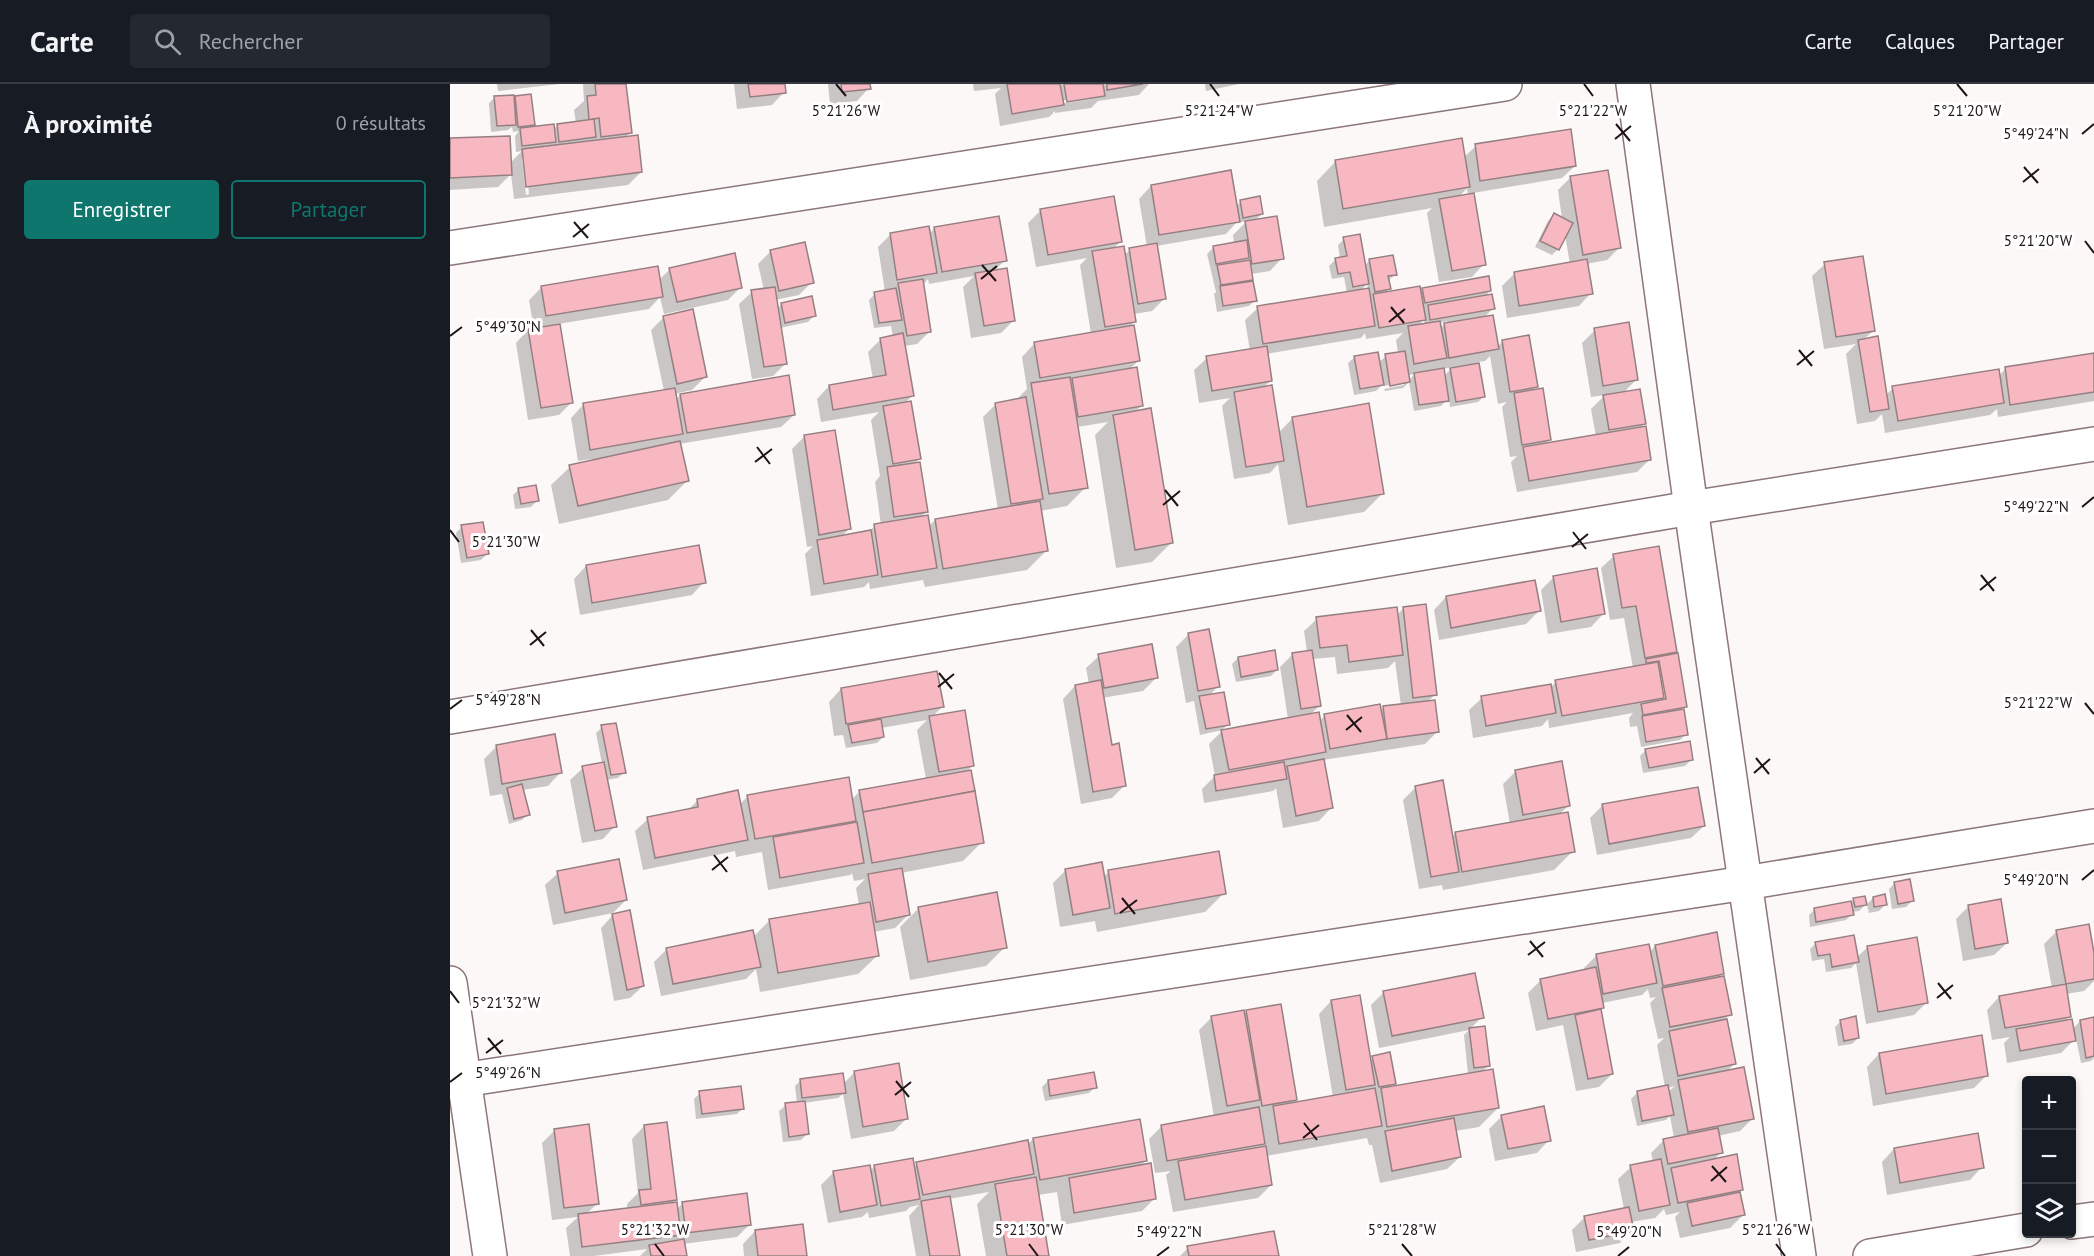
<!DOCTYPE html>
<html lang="fr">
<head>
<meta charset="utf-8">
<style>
  body { margin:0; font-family:"PT Sans",sans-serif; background:#242831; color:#f1f3f6 }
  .controls { position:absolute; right:18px; bottom:18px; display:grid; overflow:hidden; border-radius:6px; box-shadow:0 3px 9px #0003 }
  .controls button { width:54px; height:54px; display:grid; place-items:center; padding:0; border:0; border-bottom:2px solid #363941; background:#171b24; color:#f1f3f6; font:30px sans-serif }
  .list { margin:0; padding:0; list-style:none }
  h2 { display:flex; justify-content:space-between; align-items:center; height:78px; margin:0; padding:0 24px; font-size:26px }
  h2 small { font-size:20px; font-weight:400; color:#9ea1a6 }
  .actions { display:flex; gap:12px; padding:18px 24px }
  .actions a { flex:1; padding:14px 0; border:2px solid #0f766e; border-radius:6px; text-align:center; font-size:21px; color:#0f766e }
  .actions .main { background:#0f766e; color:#fff }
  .icon { flex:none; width:33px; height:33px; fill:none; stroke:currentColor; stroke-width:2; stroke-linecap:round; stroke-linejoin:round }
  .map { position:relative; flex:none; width:1644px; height:1172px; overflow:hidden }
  header { display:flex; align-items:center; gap:36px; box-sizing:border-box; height:84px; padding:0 30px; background:#171b24; border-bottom:2px solid #363941 }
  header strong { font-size:28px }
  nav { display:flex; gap:33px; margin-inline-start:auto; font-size:21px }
  .search { width:420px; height:54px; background:#242831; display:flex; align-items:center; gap:15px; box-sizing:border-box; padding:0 21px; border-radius:6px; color:#9ea1a6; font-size:22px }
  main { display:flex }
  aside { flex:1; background:#171b24 }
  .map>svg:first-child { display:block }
  .shadow { fill:#0003; fill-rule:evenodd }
  .building { fill:#f8b8c1; stroke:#957f82; stroke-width:1.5 }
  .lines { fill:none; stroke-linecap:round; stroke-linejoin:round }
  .minor-casing { stroke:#8c7679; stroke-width:36 }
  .tertiary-casing { stroke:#8c7679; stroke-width:36 }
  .minor { stroke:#fff; stroke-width:33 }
  .tertiary { stroke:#fff; stroke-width:33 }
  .ticks { fill:none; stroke:#1c1415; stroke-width:2 }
  .ticks-label { font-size:15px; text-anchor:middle; fill:#1c1415; stroke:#fff; stroke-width:6; stroke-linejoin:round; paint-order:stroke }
</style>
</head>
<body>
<header>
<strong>Carte</strong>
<div class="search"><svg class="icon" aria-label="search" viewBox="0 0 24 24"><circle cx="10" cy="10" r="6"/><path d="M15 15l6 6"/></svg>Rechercher</div>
<nav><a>Carte</a><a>Calques</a><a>Partager</a></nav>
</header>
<main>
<aside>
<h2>À proximité<small>0 résultats</small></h2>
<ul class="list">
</ul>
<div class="actions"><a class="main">Enregistrer</a><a>Partager</a></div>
</aside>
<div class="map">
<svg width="1644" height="1172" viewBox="0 0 1644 1172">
  <rect width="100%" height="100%" fill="#fdf8f8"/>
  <g class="shadow">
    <polygon points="47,0 110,0 48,7"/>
    <path d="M133,0H175L180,48L175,54L191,88L178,101L64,115L61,90L48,103L0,106V56L60,79L72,67L66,68L65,52L69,47L63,48L62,43L58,46L41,48L39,19L45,13L80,11L84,40L79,45L103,46L107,42L126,39L124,26L134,17ZM72,75H75L79,110L76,111Z"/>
    <polygon points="284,0 333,0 334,8 322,21 287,25"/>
    <polygon points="378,0 419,0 419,4 407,17 380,20"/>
    <path d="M523,0H699L689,11L648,17L641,24L605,29V27L599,33L550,42L545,10L551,4L524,7ZM641,12V15L610,20V17Z"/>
    <polygon points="755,0 789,0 756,7"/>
    <path d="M1026,62L1125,82L1112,94L1023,109L1034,180L1022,193L989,198L977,129L982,124L874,143L867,97L885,78L1014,73ZM1017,104L1018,112L1008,114Z"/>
    <polygon points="1120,94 1169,164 1157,176 1136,180 1141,209 1129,222 1057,234 1052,202 1065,189 1120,180 1115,151 1108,165 1102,171 1085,163 1098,137 1104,131 1112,135 1108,106"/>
    <polygon points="701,102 786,123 791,117 812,130 804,137 832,174 820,187 801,190 805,216 799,222 767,228 764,210 766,208 757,170 763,164 784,160 783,151 797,137 786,139 776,150 706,162 715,214 702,227 684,230 685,237 678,244 688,277 679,286 692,321 685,328 721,459 702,478 666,484 645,351 658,338 627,343 636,403 617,422 590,427 596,467 577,486 475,503 473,496 420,505 419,498 414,503 361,512 355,470 363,462 357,463 342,365 354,353 384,348 399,445 391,453 418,448 425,442 431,441 425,398 430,392 421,336 429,328 371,338 367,315 379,302 423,295 418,268 431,255 443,253 441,242 424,244 419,216 425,210 435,208 428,163 441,150 479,150 484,145 555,176 544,187 564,236 551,249 521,254 513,203 524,192 479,200 478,195 472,202 479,248 467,260 454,262 462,312 454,320 469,375 464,380 477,427 470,434 478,443 485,436 548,426 533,333 546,320 565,317 577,305 572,273 584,260 641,250 630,181 637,174 586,183 578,139 591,126 670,158 663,165 674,171 680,166 697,163 689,115"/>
    <path d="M894,155L914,182L920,176L945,190L939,196V205L935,209H969L973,205L1040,207L1034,213L1043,224L1034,234L1047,263L1053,257L1086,302L1081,308L1100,356L1094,361L1146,353L1141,325L1155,311L1141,313L1132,259L1145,246L1187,295L1173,309L1194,340L1189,345L1200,375L1187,388L1067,408L1061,378L1067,372L1060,373L1052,323L1057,318L1048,320L1040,272L1035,277L1028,278L1034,312L1028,318L1000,323L999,314L991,322L964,327L959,298L953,304L935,307L934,305L954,301V298L934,302L933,300L926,307L904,311L898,279L905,273L928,279L936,272L948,269L946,256L953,249L916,255L915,249L911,254L816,270L821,296L812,305L828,349L843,334L933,409L914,428L838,441L828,380L820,389L784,395L772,322L780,314L749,319L744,286L757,274L800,267L795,236L808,224L897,209L894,193L882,195L879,182L885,176L890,175L888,161ZM917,200L918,205L910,207ZM974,236L975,241L967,242ZM998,237L990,245L989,239ZM1003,283L993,293L992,285ZM965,290L959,296L958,291Z"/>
    <polygon points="321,167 362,198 349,211 325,216 327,225 332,220 364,232 358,238 330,244 336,279 323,292 302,295 289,220 302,208 314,206 308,180"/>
    <polygon points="1375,180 1423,247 1413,256 1436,311 1443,304 1549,292 1555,285 1644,271 1644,317 1548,333 1547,325 1540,331 1435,349 1432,330 1425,337 1407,340 1396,270 1406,260 1374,265 1362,192"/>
    <polygon points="220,185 291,203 278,216 214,230 210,213 199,225 108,240 121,319 109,331 78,336 66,259 78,246 84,246 79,216 92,203 209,196"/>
    <polygon points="214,233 255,293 242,306 224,310 225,316 231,311 344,331 331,343 229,360 237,397 218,416 109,440 101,401 120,383 142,378 142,375 128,377 121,334 133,321 214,307 201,246"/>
    <polygon points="69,405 87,417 81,423 65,425 63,411"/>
    <polygon points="12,443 37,470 31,476 11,479 6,449"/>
    <path d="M1208,464L1236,622L1233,625L1236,650L1230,656L1191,663L1187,642L1180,643L1179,634L1183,629L1099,644L1098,635L1092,642L1023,654L1019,626L1032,614L1100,604L1106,598L1183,584L1174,534L1160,536L1151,484L1164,472ZM1205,570H1208L1218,616L1213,617Z"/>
    <polygon points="136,482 254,498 242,511 130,531 124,495"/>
    <polygon points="1146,486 1153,530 1141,543 1098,550 1091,506 1103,494"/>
    <polygon points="996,513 1089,527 1076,540 989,556 984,526"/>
    <path d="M953,525L985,610L977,619L988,647L975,660L873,676L881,724L869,737L833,744L826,704L823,707L754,719L752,705L765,692L759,660L772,647L838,635L830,583L843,570L857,568L854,547L867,535L947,531ZM885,573L887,590L938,584L945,577L951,622L933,624L930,627L875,632L869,637L860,631L870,621L862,575Z"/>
    <polygon points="739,550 768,602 759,612 778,640 772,646 750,651 744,617 736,619 726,563"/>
    <polygon points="649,572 706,594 693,607 652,614 660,662 675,701 662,714 631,720 613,615 625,602 639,600 636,584"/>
    <polygon points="788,574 827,586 821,592 786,598 782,580"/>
    <polygon points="391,605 492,623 482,633 523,681 519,685 532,758 513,777 451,789 458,831 445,844 423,848 427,872 408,890 310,908 306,885 296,895 211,912 204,878 217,865 303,853 320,836 409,821 406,804 415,795 404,797 402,789 400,791 318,806 312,768 286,773 285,767 193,786 185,747 198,735 238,726 248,716 290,720 298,712 401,716 410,707 476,695 467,646 477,636 431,644 433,653 427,659 396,664 393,651 384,652 379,618"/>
    <polygon points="152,643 174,688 168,694 156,696 165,742 153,755 132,759 120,696 133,684 152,680 146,649"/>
    <polygon points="104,652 110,689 98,702 72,706 78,730 72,736 59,740 52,710 40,712 34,675 46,663"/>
    <polygon points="1196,666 1241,676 1235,682 1193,689 1190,672"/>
    <polygon points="1066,687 1118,722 1109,731 1123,767 1104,786 993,806 992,801 969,805 953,716 966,703 1002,753 1006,749 1060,740 1053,700"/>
    <polygon points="1153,721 1254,742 1241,754 1147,771 1140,734"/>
    <polygon points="615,787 653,793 659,788 774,809 755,828 647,848 645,837 610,843 603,799"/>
    <polygon points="108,789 176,816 163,829 103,841 95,801"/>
    <polygon points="1445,799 1462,817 1456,823 1442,825 1439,805"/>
    <polygon points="1423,814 1435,821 1429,827 1419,829 1417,820"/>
    <polygon points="1404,815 1415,821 1409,827 1402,828 1402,830 1396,836 1360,843 1359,831 1365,825 1400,819"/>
    <polygon points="1519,822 1557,859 1544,871 1513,877 1506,835"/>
    <polygon points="469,824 555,863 536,882 460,896 450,843"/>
    <polygon points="163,831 193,902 180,914 164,917 151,844"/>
    <polygon points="1607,847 1644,878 1644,897 1634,907 1616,910 1620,932 1614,938 1622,946 1630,937 1644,935 1644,974 1641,977 1631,979 1626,954 1611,969 1557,979 1554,959 1560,953 1542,956 1537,926 1549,913 1602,904 1594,860"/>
    <polygon points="1366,859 1406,874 1418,863 1477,918 1464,931 1416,940 1406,879 1401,884 1376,888 1374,875 1362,877 1360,865"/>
    <path d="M1205,862L1273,889L1267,895L1280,930L1275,935L1284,980L1275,989L1302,1035L1290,1047L1268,1052L1271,1068L1263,1077L1292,1106L1288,1109L1293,1131L1280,1144L1230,1154L1225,1133L1230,1128L1216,1131L1214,1125L1205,1134L1181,1138L1182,1146L1170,1159L1126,1168L1122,1146L1135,1133L1174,1125L1168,1095L1181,1083L1203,1078L1201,1069L1214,1056L1224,1054L1220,1032L1216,1036L1187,1042L1181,1015L1187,1009L1215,1003L1207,961L1214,954L1208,955L1200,919L1206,913L1200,914L1198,905L1192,911L1152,919V923L1149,926L1162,990L1149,1003L1126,1007L1113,941L1086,947L1078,909L1091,896L1135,887L1134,884L1147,871L1199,869ZM1225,1002L1218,1008L1217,1004Z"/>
    <polygon points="933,909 1032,933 1020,945 1039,981 1032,988 1048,1024 1029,1043 1005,1047 1010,1073 997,1085 930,1099 922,1061 919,1061 917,1054 816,1072 821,1101 808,1114 723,1128 716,1091 721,1087 705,1089 699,1055 712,1042 764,1033 749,946 762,933 794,930 797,927 830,922 846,1019 883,1013 869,930 881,917 920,977 923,974 945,999 940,1003 1018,990 1014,951 1019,946 929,964 921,921"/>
    <polygon points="1391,937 1408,954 1402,960 1388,962 1385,943"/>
    <polygon points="1429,970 1537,991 1524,1004 1423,1022 1417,983"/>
    <polygon points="404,989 457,1034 444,1047 401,1055 393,1010 388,1014 354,1019 357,1050 351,1056 333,1058 329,1027 336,1021 347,1019 345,1002 351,996 393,1000"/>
    <polygon points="598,997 645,1003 639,1009 595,1017 592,1003"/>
    <polygon points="250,1009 293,1024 287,1030 246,1035 244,1015"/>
    <polygon points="1052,1032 1099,1056 1087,1069 1045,1077 1039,1045"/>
    <polygon points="194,1042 225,1116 221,1120 226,1126 233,1119 300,1140 287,1153 233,1160 235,1172 190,1172 197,1165 144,1172 120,1172 116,1144 128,1133 102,1136 92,1059 105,1046 148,1119 136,1130 177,1125 177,1120 188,1109 182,1055"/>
    <polygon points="583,1055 695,1077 690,1083 705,1114 692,1127 612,1141 607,1108 588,1111 598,1172 536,1172 527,1120 539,1108 499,1115 509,1172 466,1172 459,1132 469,1121 460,1123 456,1127 419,1134 418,1128 412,1133 378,1139 371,1101 384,1088 420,1087 425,1082 464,1083 467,1080 577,1061"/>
    <polygon points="1444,1065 1532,1083 1520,1096 1437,1111 1432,1078"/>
    <polygon points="305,1147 355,1172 294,1172 293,1160"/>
    <polygon points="738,1164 827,1172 730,1172"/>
  </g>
  <g class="building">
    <polygon points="145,0 176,0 182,49 151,53 149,34 139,36 137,12 146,11"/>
    <polygon points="298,0 335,0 336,9 300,13"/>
    <polygon points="391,0 420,0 421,5 392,8"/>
    <polygon points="557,0 610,0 614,21 562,30"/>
    <polygon points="614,0 653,0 655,12 617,18"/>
    <polygon points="657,0 693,0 657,6"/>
    <polygon points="81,10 85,41 68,43 65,12"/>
    <polygon points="64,11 66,41 47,42 44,12"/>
    <polygon points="144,35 146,53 109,58 107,40"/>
    <polygon points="104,40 106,58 72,62 70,44"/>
    <polygon points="1121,45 1126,82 1030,97 1025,60"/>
    <polygon points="188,51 192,88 76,103 72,65"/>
    <polygon points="60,52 62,91 0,94 0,54"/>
    <polygon points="1012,54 1020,103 893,125 885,76"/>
    <polygon points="781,86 790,138 709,151 701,101"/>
    <polygon points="1158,86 1171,164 1133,171 1120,92"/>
    <polygon points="1024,109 1036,181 1002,187 989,115"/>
    <polygon points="664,112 672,158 598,171 590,125"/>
    <polygon points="810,112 813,130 793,134 790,116"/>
    <polygon points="1104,129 1123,139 1109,166 1090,157"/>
    <polygon points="549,132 557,177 492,188 484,143"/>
    <polygon points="827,132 834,175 802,180 795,137"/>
    <polygon points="479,142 487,189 447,196 440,149"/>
    <polygon points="910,150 919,200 903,203 900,188 888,190 885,174 897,172 893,153"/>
    <polygon points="797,156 799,174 766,180 763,162"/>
    <polygon points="355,158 364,199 329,207 320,166"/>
    <polygon points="707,159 716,215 688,220 679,164"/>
    <polygon points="674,162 686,238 655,243 642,167"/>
    <polygon points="285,169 292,204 227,218 219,184"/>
    <polygon points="943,171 947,191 938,192 941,205 925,208 919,175"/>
    <polygon points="1413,172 1425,247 1386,253 1374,178"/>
    <polygon points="1137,175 1143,210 1069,222 1064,188"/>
    <polygon points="800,176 803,196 771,201 767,181"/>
    <polygon points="208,182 213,213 96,232 91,202"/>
    <polygon points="557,184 565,237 534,242 525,189"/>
    <polygon points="1039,192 1041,207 975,219 972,204"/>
    <polygon points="473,195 481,248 457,252 448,199"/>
    <polygon points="803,197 807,217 773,222 770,202"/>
    <polygon points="970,202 976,236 929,244 923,210"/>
    <polygon points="325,203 337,280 314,283 301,206"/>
    <polygon points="446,204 452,236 429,239 424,208"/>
    <polygon points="919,204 925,242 813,260 807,222"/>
    <polygon points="1042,210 1045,225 980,236 978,221"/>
    <polygon points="362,212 366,232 335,239 331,219"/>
    <polygon points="243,225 257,293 227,300 213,232"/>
    <polygon points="1043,231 1049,265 999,274 994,239"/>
    <polygon points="990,237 997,274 964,280 958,242"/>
    <polygon points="1179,238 1188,296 1153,302 1144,244"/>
    <polygon points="110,240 123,319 91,324 78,245"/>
    <polygon points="684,241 690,277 590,294 584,258"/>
    <polygon points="453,249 464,312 383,326 379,301 436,291 430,254"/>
    <polygon points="1079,251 1088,303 1060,308 1052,256"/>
    <polygon points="1428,252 1439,325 1420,328 1408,256"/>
    <polygon points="817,262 822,297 762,307 756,272"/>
    <polygon points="955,267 960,298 940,302 935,270"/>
    <polygon points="928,268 934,301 910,305 904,272"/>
    <polygon points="1644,269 1644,308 1560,321 1555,283"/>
    <polygon points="1029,279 1035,313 1006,318 1000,284"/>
    <polygon points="687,283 693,322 628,333 622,294"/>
    <polygon points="994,284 999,317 969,321 964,289"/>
    <polygon points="1549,285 1554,319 1448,337 1442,302"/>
    <polygon points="339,291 345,331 237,349 230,310"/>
    <polygon points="620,293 638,404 599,410 581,299"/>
    <polygon points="822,301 834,377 796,383 784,308"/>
    <polygon points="225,304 233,350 140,366 133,319"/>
    <polygon points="1093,304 1101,356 1072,361 1064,309"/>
    <polygon points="1190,305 1196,340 1159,346 1153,311"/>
    <polygon points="576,313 593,415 561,420 545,319"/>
    <polygon points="461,317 471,375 443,380 433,322"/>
    <polygon points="919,319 934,410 857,423 842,333"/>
    <polygon points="701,324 723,459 685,466 663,331"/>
    <polygon points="1196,342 1201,376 1079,397 1073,363"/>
    <polygon points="385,346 401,445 369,451 354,351"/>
    <polygon points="230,357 239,397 128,422 119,381"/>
    <polygon points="470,378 478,428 444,433 437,383"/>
    <polygon points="86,401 89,417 71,420 68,404"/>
    <polygon points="590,417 598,467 493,485 485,435"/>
    <polygon points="478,431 487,484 432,493 424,440"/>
    <polygon points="33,438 39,470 17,474 11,441"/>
    <polygon points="421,446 428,491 374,500 367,456"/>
    <polygon points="249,461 256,499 142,519 136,481"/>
    <polygon points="1209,462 1227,568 1195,574 1186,522 1172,524 1163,470"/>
    <polygon points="1147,484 1155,530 1111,538 1103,492"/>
    <polygon points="1085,496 1091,527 1001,544 996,512"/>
    <polygon points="976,520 987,611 963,614 953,523"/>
    <polygon points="947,523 953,571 899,578 897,561 870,564 866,533"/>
    <polygon points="759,545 770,603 748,607 738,549"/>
    <polygon points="702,560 708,594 654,604 648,570"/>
    <polygon points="825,566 828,586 791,593 788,573"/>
    <polygon points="862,566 871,622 851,625 842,569"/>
    <polygon points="1228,569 1237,623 1193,631 1191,620 1216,615 1209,577 1196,579 1196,575"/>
    <polygon points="1208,578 1214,614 1112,632 1105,596"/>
    <polygon points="487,587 494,623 396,640 391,604"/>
    <polygon points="651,596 662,661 669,659 676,702 643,708 625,601"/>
    <polygon points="1101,600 1106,629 1036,642 1031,612"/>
    <polygon points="774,608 780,641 756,645 749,612"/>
    <polygon points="985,616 989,648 937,655 933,622"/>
    <polygon points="930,620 937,655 880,665 874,630"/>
    <polygon points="1234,625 1238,651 1196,658 1192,632"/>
    <polygon points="515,626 524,682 489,688 479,632"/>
    <polygon points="869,628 876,668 779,686 771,646"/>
    <polygon points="431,635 434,653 402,659 398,641"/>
    <polygon points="166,639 176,689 161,691 151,641"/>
    <polygon points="105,650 112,689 52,700 46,661"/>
    <polygon points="1240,657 1243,676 1199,684 1195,665"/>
    <polygon points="874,675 883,724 846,732 837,682"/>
    <polygon points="1112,677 1120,722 1073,731 1065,686"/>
    <polygon points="154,678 167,743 145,747 132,682"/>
    <polygon points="834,678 837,695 766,707 764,691"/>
    <polygon points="521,686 525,707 413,728 409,706"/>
    <polygon points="399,693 406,737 305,755 297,711"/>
    <polygon points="993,696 1009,788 981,793 965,702"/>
    <polygon points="72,700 80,731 64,735 57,704"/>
    <polygon points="1248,703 1255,742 1159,760 1152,720"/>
    <polygon points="288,706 298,756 205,774 197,733 248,723 247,715"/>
    <polygon points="525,707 534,759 422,779 413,728"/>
    <polygon points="1118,728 1125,768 1012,788 1005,748"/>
    <polygon points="407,738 414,779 330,794 323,753"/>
    <polygon points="769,767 776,810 665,830 658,786"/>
    <polygon points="169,775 177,816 115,829 107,787"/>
    <polygon points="652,778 660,824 623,831 615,785"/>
    <polygon points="452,784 460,831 426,838 418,790"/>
    <polygon points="1460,795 1464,817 1448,820 1444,798"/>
    <polygon points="547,808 557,864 478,878 468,823"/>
    <polygon points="1435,810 1437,821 1424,823 1423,813"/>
    <polygon points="1415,812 1417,821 1405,823 1403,814"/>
    <polygon points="1551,815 1558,859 1525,865 1518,821"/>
    <polygon points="1401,817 1404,831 1366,838 1364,824"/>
    <polygon points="420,818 429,872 328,889 319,835"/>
    <polygon points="180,826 194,902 177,906 162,830"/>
    <polygon points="1639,840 1644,869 1644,895 1616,900 1606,846"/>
    <polygon points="303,846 311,883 223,900 216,864"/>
    <polygon points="1267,848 1274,890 1213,902 1205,861"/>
    <polygon points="1404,851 1409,878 1382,883 1380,870 1368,872 1365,858"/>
    <polygon points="1467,853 1478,919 1428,928 1417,862"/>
    <polygon points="1199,860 1207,899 1153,910 1146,870"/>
    <polygon points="1146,883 1154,924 1098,935 1090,895"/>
    <polygon points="1025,889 1034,934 942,952 933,907"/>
    <polygon points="1274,892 1282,931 1220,943 1212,904"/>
    <polygon points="1616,900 1621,933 1555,944 1549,912"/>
    <polygon points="910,911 925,1001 896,1006 881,916"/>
    <polygon points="831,920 847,1016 812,1022 796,926"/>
    <polygon points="1151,925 1163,990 1138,995 1125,931"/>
    <polygon points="794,926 810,1016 777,1022 761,932"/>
    <polygon points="1406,932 1409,954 1394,957 1390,936"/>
    <polygon points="1644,933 1644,972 1636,974 1630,936"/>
    <polygon points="1277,935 1286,980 1228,992 1219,947"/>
    <polygon points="1622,935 1626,957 1570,967 1566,945"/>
    <polygon points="1035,942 1040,982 1024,984 1019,944"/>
    <polygon points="1532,951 1538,992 1436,1010 1429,969"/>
    <polygon points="940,968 946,1000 929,1003 922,972"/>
    <polygon points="449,979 458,1035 413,1043 404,987"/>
    <polygon points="1294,983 1304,1035 1238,1048 1228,996"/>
    <polygon points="1043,985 1049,1024 937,1043 931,1004"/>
    <polygon points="644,988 647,1004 600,1012 598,996"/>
    <polygon points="393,989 396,1009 352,1014 350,995"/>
    <polygon points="1218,1001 1224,1031 1192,1037 1187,1007"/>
    <polygon points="291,1002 294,1025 252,1030 249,1007"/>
    <polygon points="925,1004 932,1042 829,1060 823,1022"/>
    <polygon points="355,1017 359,1050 339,1053 335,1019"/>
    <polygon points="1094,1022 1101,1057 1058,1065 1051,1031"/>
    <polygon points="809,1023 815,1060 717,1077 711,1041"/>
    <polygon points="1004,1034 1011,1073 942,1087 935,1047"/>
    <polygon points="690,1035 697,1077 590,1096 583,1054"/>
    <polygon points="217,1038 227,1116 191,1121 189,1106 201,1105 194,1041"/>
    <polygon points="139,1040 149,1120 114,1124 104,1045"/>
    <polygon points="1268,1044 1273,1069 1218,1080 1213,1055"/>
    <polygon points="1528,1049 1534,1084 1450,1099 1444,1064"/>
    <polygon points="578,1056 584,1090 473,1111 466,1078"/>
    <polygon points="816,1062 822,1101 735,1116 728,1077"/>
    <polygon points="1287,1070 1293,1106 1228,1119 1221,1084"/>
    <polygon points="463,1074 470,1115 431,1122 424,1081"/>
    <polygon points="1211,1075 1220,1121 1189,1127 1180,1081"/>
    <polygon points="701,1079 706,1115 624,1129 619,1094"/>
    <polygon points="420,1081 427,1121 390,1128 383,1087"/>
    <polygon points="586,1093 599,1172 557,1172 545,1100"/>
    <polygon points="1290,1108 1295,1131 1242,1142 1237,1119"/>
    <polygon points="297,1109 301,1141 236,1149 232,1118"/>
    <polygon points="500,1112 510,1172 480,1172 471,1117"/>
    <polygon points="227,1118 231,1151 132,1163 128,1130"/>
    <polygon points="1179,1123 1184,1147 1139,1156 1134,1132"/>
    <polygon points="353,1140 357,1172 308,1172 305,1146"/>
    <polygon points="824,1147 829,1172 739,1172 737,1162"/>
    <polygon points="234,1155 237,1172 201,1172 199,1161"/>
  </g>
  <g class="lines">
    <g class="minor-casing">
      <g id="minor">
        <polyline points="0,164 1055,0"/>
        <polyline points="0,633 1241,424 1644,360"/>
        <polyline points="0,899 40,1172"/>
        <polyline points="0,998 1295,799 1644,742"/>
        <polyline points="1622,1138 1644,1135"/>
        <polyline points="1420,1172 1576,1146"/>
      </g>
    </g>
    <g class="tertiary-casing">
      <polyline id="tertiary" points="1183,0 1241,424 1349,1172"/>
    </g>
    <use href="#minor" class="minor"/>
    <use href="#tertiary" class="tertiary"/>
  </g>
  <path class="ticks" d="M386,0L396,12M760,0L769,12M1134,0L1143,12M1507,0L1517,12M1166,40L1180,57M1632,50L1644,40M1165,55L1181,42M1574,83L1588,99M1573,98L1589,85M124,138L138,154M123,153L139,140M1635,157L1644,169M532,181L546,197M531,195L547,182M941,223L954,239M939,238L955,225M0,252L12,243M1349,266L1362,282M1347,281L1364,267M307,363L320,380M305,378L322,365M715,406L728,422M713,421L730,407M1632,423L1644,413M0,446L9,458M1123,448L1136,465M1122,463L1138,450M1531,491L1544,507M1530,506L1546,493M81,546L94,562M80,561L96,548M489,589L502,605M488,603L504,590M1635,619L1644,630M0,625L12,616M897,631L911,648M896,646L912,633M1306,674L1319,690M1304,689L1320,675M264,771L277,788M262,786L278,773M1632,796L1644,786M672,814L685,830M670,829L687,816M1080,857L1093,873M1078,871L1095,858M1488,899L1501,915M0,907L9,919M1487,914L1503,901M38,954L51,970M36,969L53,956M446,997L459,1013M0,998L12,989M445,1011L461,998M854,1039L867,1056M853,1054L869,1041M1262,1082L1276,1098M1261,1097L1277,1083M205,1160L214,1172M579,1160L588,1172M952,1160L962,1172M1326,1160L1335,1172M707,1172L719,1163M1168,1172L1179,1163"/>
  <g class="ticks-label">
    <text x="396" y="32">5°21'26"W</text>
    <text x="1517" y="32">5°21'20"W</text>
    <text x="769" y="32">5°21'24"W</text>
    <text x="1143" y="32">5°21'22"W</text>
    <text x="1586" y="55">5°49'24"N</text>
    <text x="1588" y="162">5°21'20"W</text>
    <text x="58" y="248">5°49'30"N</text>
    <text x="1586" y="428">5°49'22"N</text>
    <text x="56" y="463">5°21'30"W</text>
    <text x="58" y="621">5°49'28"N</text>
    <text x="1588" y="624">5°21'22"W</text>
    <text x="1586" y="801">5°49'20"N</text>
    <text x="56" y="924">5°21'32"W</text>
    <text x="58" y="994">5°49'26"N</text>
    <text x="205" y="1151">5°21'32"W</text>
    <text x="579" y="1151">5°21'30"W</text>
    <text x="952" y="1151">5°21'28"W</text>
    <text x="1326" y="1151">5°21'26"W</text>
    <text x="719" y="1153">5°49'22"N</text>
    <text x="1179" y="1153">5°49'20"N</text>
  </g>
</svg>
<div class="controls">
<button>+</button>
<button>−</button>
<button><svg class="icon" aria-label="layers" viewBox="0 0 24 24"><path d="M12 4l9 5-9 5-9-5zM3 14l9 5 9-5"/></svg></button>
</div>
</div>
</main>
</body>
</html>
